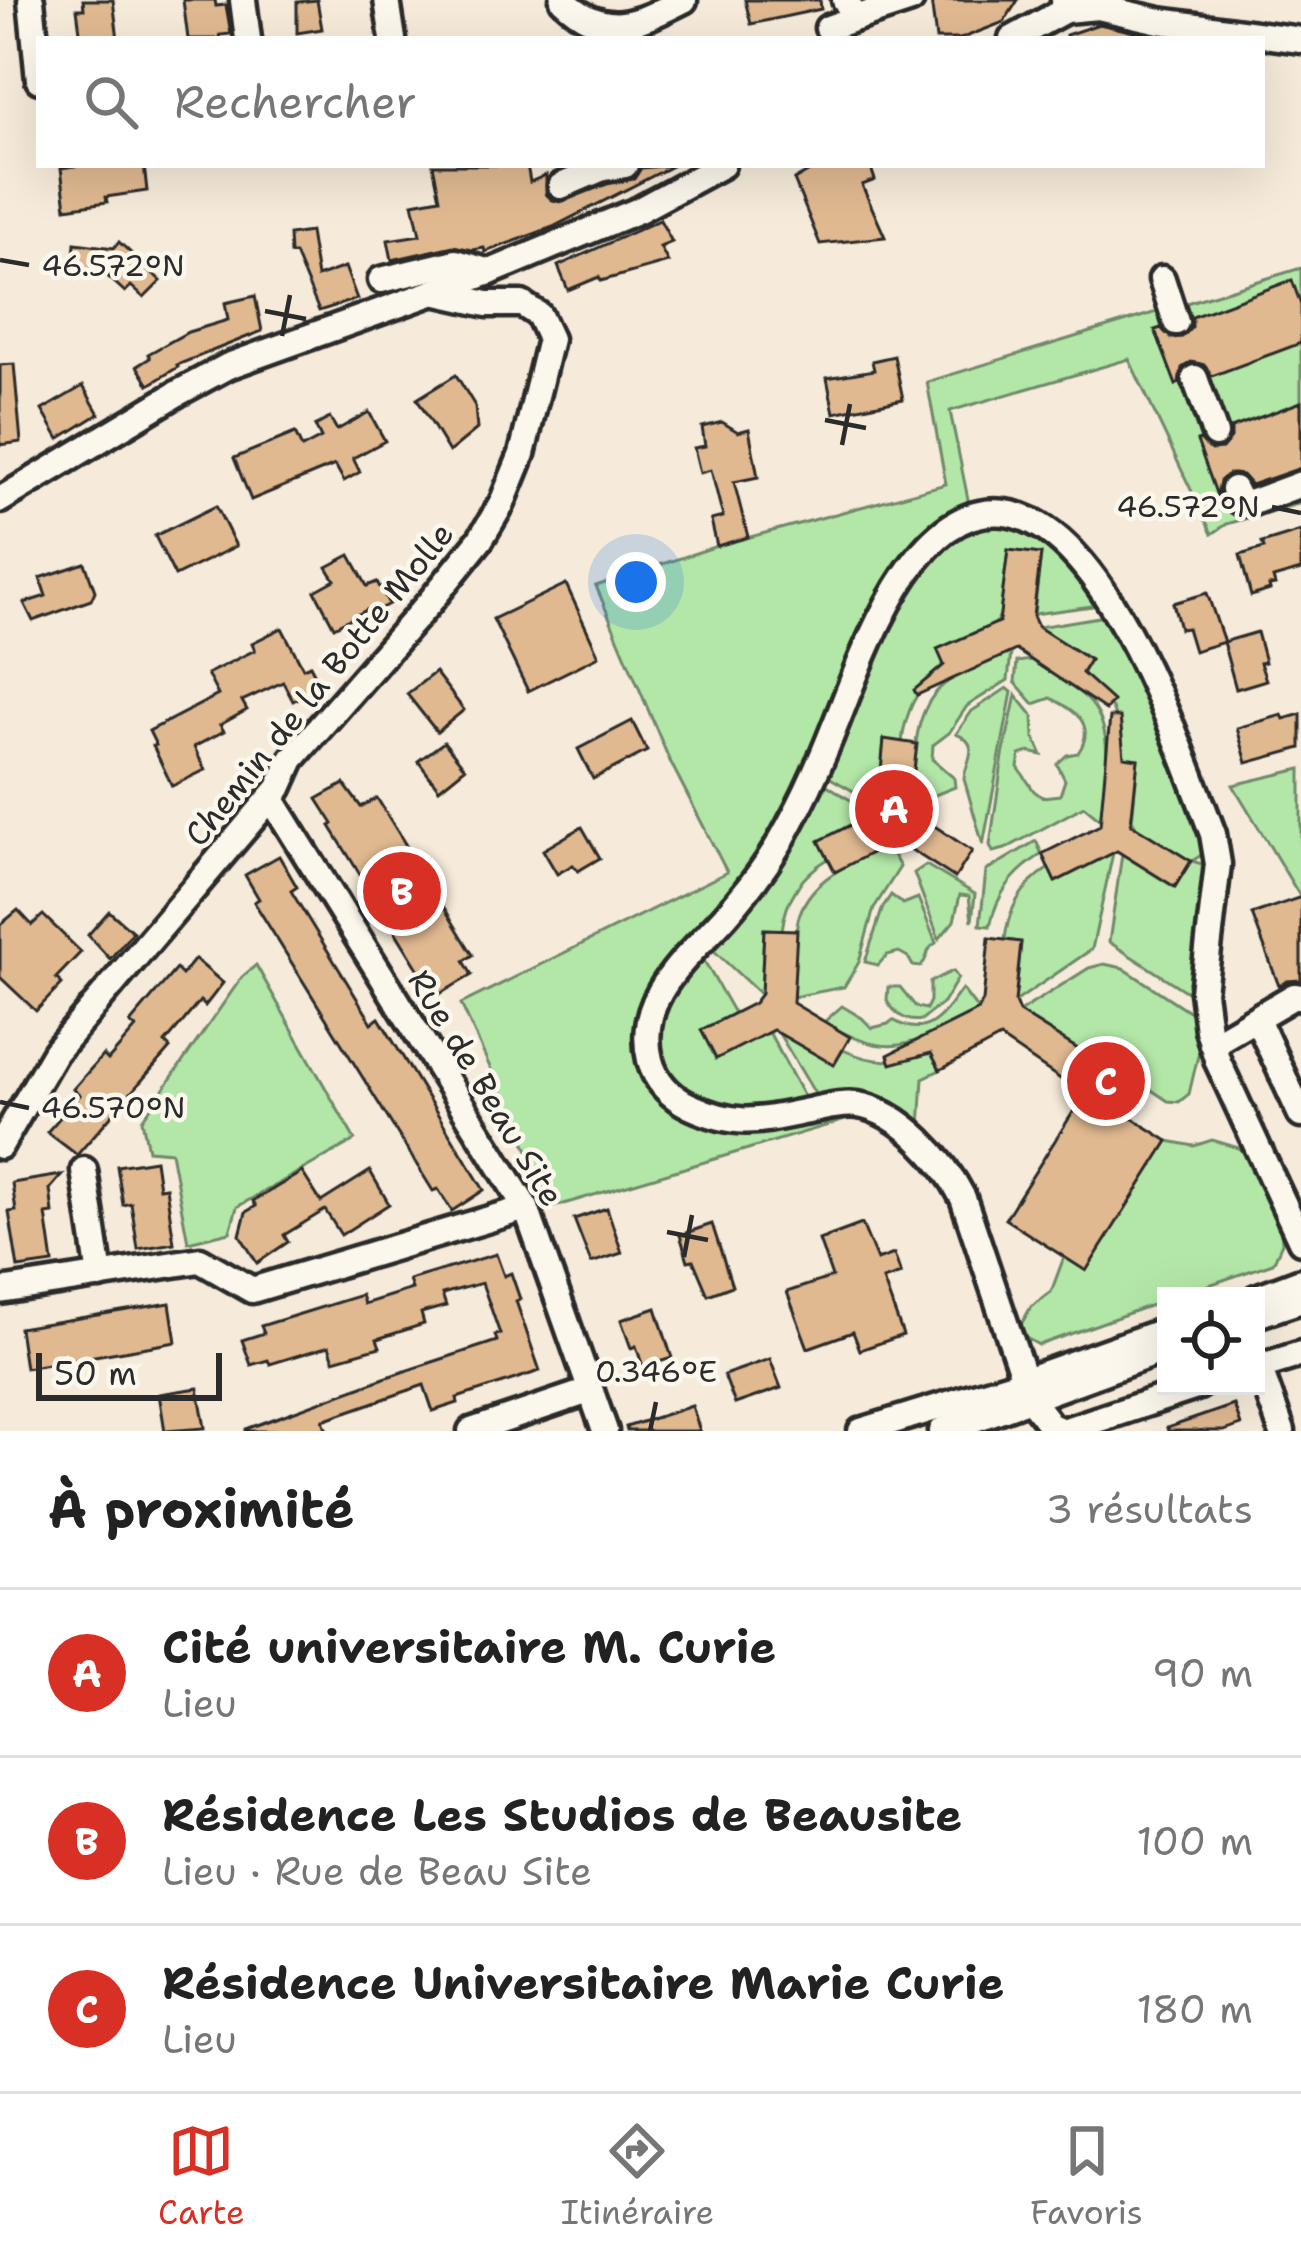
<!DOCTYPE html>
<html lang="fr">
<head>
<meta charset="utf-8">
<style>
  body { margin:0; font-family:"Shantell Sans",sans-serif; background:#f6f6f6; color:#222 }
  .controls { position:absolute; right:36px; bottom:36px; display:grid; overflow:hidden; border-radius:0px; box-shadow:0 12px 48px #0002 }
  .controls button { width:108px; height:108px; display:grid; place-items:center; padding:0; border:0; border-bottom:3px solid #e0e0e0; background:#fff; color:#222; font:60px sans-serif }
  .scale { position:absolute; left:36px; bottom:30px; width:186px; box-sizing:border-box; padding-left:12px; border:6px solid #2b2b2b; border-top:0; font-size:33px; line-height:42px; white-space:nowrap; color:#2b2b2b; -webkit-text-stroke:9px #fbf7ec; paint-order:stroke }
  .you { position:absolute; left:636px; top:582px; width:42px; height:42px; margin:-30px; border:9px solid #fff; border-radius:50%; background:#1a73e8; box-shadow:0 0 0 18px #1a73e833 }
  .badge { display:grid; place-items:center; width:78px; height:78px; border-radius:50%; background:#d93025; color:#fff; font-size:39px; font-weight:700 }
  .pin { position:absolute; translate:-50% -50%; border:6px solid #fff; box-shadow:0 3px 12px #0006 }
  .list { margin:0; padding:0; list-style:none }
  h2 { display:flex; justify-content:space-between; align-items:center; height:156px; margin:0; padding:0 48px; font-size:51px }
  h2 small { font-size:39px; font-weight:400; color:#767676 }
  .list li { display:grid; grid-template-columns:78px 1fr auto; gap:36px; align-items:center; box-sizing:border-box; height:168px; padding:0 48px; border-top:3px solid #e0e0e0 }
  .list b { display:block; font-size:45px; white-space:nowrap }
  .list p { margin:0; font-size:39px; white-space:nowrap; color:#767676 }
  .list em { font-size:39px; font-style:normal; color:#767676 }
  .icon { flex:none; width:66px; height:66px; fill:none; stroke:currentColor; stroke-width:2; stroke-linecap:round; stroke-linejoin:round }
  .map { position:relative; flex:none; width:1301px; height:1431px; overflow:hidden }
  .search { position:absolute; background:#fff; box-shadow:0 12px 48px #0002; left:36px; right:36px; top:36px; height:132px; display:flex; align-items:center; gap:30px; box-sizing:border-box; padding:0 42px; border-radius:0px; color:#767676; font-size:45px }
  .sheet { height:660px; background:#fff }
  nav { display:flex; justify-content:space-around; align-items:center; box-sizing:border-box; height:168px; border-top:3px solid #e0e0e0; background:#fff; font-size:33px; color:#767676 }
  nav a { display:grid; justify-items:center; gap:6px }
  nav .on { color:#d93025 }
  .map>svg:first-child { display:block }
  .green { fill:#b3e7a8; stroke:#6f896a; stroke-width:3 }
  .building { fill:#e0b991; stroke:#2b2b2b; stroke-width:3 }
  .lines { fill:none; stroke-linecap:round; stroke-linejoin:round }
  .minor-casing { stroke:#2b2b2b; stroke-width:33 }
  .minor { stroke:#fbf7ec; stroke-width:24 }
  .ticks { fill:none; stroke:#2b2b2b; stroke-width:4.5 }
  .labels { text-anchor:middle; dominant-baseline:central; stroke-width:9; stroke-linejoin:round; paint-order:stroke }
  .street-label { font-size:33px; fill:#2b2b2b; stroke:#fbf7ec }
  .ticks-label { font-size:30px; text-anchor:middle; fill:#2b2b2b; stroke:#fbf7ec; stroke-width:9; stroke-linejoin:round; paint-order:stroke }
</style>
</head>
<body>
<div class="map">
<svg width="1301" height="1431" viewBox="0 0 1301 1431">
  <rect width="100%" height="100%" fill="#f6ebda"/>
  <filter id="ink" filterUnits="userSpaceOnUse"><feTurbulence type="fractalNoise" baseFrequency=".00833" numOctaves="2"/><feDisplacementMap in="SourceGraphic" scale="24" xChannelSelector="R" yChannelSelector="G"/><feConvolveMatrix kernelMatrix="1 2 1 2 8 2 1 2 1" color-interpolation-filters="sRGB"/></filter>
  <g filter="url(#ink)">
    <g class="green">
      <path d="M1301,268V503L1227,524L1212,534L1129,359L950,411L969,504L958,508L937,522L760,855L646,995L666,1105C723,1150 787,1129 852,1118L554,1207L461,1004L727,872L669,759L596,586L717,546L946,484L927,382Z"/>
      <path d="M1007,524C1047,540 1070,569 1095,602L1092,606L1034,614L1041,554L1008,550L1000,615L996,623C951,661 909,678 902,742L884,740L878,805L827,776L903,600C934,555 949,529 1007,524Z"/>
      <path d="M1105,616C1145,692 1178,770 1206,852L1192,861L1202,864L1205,870L1190,994L1109,942L1122,854L1174,887L1190,861L1137,828L1132,820L1138,759L1122,757C1118,718 1114,698 1082,674L1090,660L1038,627Z"/>
      <path d="M1011,653L1008,680L967,706L949,733L933,745L932,759L954,778L955,787L910,805C915,764 910,706 949,681C968,669 991,662 1011,653Z"/>
      <path d="M1031,660C1049,672 1071,683 1087,699C1118,730 1104,781 1101,820L1084,806L1005,849L993,852L990,845L1003,756L1016,695L1033,716L1034,737L1042,755L1029,752L1020,755L1018,767L1034,791L1042,797L1060,795L1065,780L1057,764L1067,755L1078,753C1098,723 1073,710 1051,698L1034,704L1015,682L1017,662Z"/>
      <path d="M1007,688L1012,692L983,845L964,779C965,762 983,744 956,734L972,711Z"/>
      <polygon points="1301,769 1301,898 1233,785"/>
      <path d="M824,783L872,814L820,841L828,859C801,875 786,898 782,930L764,929L761,995L711,948L774,875Z"/>
      <path d="M1036,841L1042,854C1014,872 997,893 990,926L980,925L986,871Z"/>
      <path d="M891,843L893,855L900,867L874,908L859,962L844,987L793,997C795,972 793,944 798,920C808,877 856,861 891,843Z"/>
      <path d="M1113,853L1092,949L1015,1002L1021,942L1005,940C1008,908 1022,885 1049,868L1056,882Z"/>
      <polygon points="926,865 975,894 972,921 969,896 960,895 954,921 939,939 914,873"/>
      <path d="M891,895L903,904L918,898L936,943C925,949 929,959 920,967L913,966L908,957L899,952L887,955L878,965L865,962L883,907Z"/>
      <path d="M702,957L734,1013L716,1058L769,1032L805,1099C790,1104 774,1111 759,1111C750,1112 740,1109 732,1107C676,1097 639,1060 668,1001C676,984 690,971 702,957Z"/>
      <polygon points="1104,964 1123,968 1193,1014 1200,1047 1189,1094 1179,1102 1168,1101 1104,1058 1100,1063 1019,1012 1089,968"/>
      <polygon points="256,965 355,1140 237,1207 230,1232 188,1242 171,1152 148,1150 142,1120 242,977"/>
      <path d="M953,971L958,978L943,1003L921,1020C906,1023 894,1013 887,1000L888,987H900L916,1007L926,1009L930,1001V982Z"/>
      <path d="M962,989L978,1010C911,1044 895,1064 824,1022L842,1006L862,1018L872,1028L888,1024L893,1020C927,1041 943,1015 962,989Z"/>
      <path d="M778,1032L834,1064L843,1050C877,1065 895,1063 930,1051L940,1070L923,1078L920,1128C875,1095 874,1092 817,1097Z"/>
      <polygon points="1212,1140 1239,1148 1245,1154 1281,1229 1282,1243 1273,1263 1177,1296 1166,1296 1166,1300 1039,1345 1026,1338 1019,1328 1031,1307 1051,1292 1064,1257 1086,1270 1168,1141 1194,1146"/>
    </g>
    <g class="building">
      <polygon points="83,0 113,0 118,39 81,39 77,9 84,9"/>
      <polygon points="183,0 215,0 216,6 226,5 231,34 220,35 221,39 188,39"/>
      <polygon points="317,0 322,29 297,33 297,2"/>
      <polygon points="745,0 820,0 821,9 751,24"/>
      <polygon points="931,0 1018,0 1004,22 960,39 936,39"/>
      <polygon points="1099,24 1157,37 1170,39 1067,39 1066,35"/>
      <polygon points="81,165 144,165 147,191 106,197 107,202 66,208 61,168"/>
      <polygon points="433,165 527,165 530,182 546,175 546,194 552,200 560,202 607,184 634,179 641,168 674,165 553,227 485,252 484,248 473,250 453,246 392,260 388,240 420,235 413,203 440,198"/>
      <polygon points="820,165 870,165 875,180 862,185 885,237 820,244 794,180"/>
      <polygon points="660,220 672,242 660,247 668,262 601,281 599,277 568,290 558,266"/>
      <polygon points="310,232 317,277 345,267 357,299 319,311 295,254 290,254 289,235"/>
      <polygon points="119,242 161,281 144,298 131,286 125,292 105,274 73,270 75,243 114,248"/>
      <polygon points="1292,280 1301,305 1301,343 1212,376 1205,365 1191,362 1182,368 1179,383 1176,385 1155,330 1161,328 1171,338 1182,337 1192,327 1192,317"/>
      <polygon points="255,296 262,331 177,365 178,367 149,385 137,366 150,358 148,354 188,332 228,320 225,303"/>
      <polygon points="894,356 903,399 834,413 827,378 874,370 872,361"/>
      <polygon points="14,364 21,442 0,445 0,365"/>
      <polygon points="456,375 475,406 477,429 449,452 417,399"/>
      <polygon points="83,386 99,414 59,439 42,410"/>
      <polygon points="1301,402 1301,468 1251,485 1242,475 1228,474 1220,481 1217,496 1197,441 1200,440 1211,450 1222,449 1231,438 1231,428"/>
      <polygon points="369,412 385,441 353,458 360,472 344,481 335,465 251,500 234,458 295,433 302,448 321,438 315,426 330,418 337,430"/>
      <polygon points="722,422 738,432 749,429 758,477 734,482 748,537 717,546 711,520 723,517 711,470 700,473 694,448 705,446 702,427"/>
      <polygon points="216,506 236,546 175,576 155,536"/>
      <polygon points="1301,531 1301,570 1273,578 1275,585 1269,586 1270,590 1251,596 1240,555 1264,548 1262,543"/>
      <polygon points="1008,550 1041,554 1033,616 1038,627 1090,660 1082,673 1113,701 1106,710 1016,650 917,695 914,690 944,665 937,649 999,622"/>
      <polygon points="350,555 367,586 377,582 389,604 368,615 366,610 334,627 315,591 335,580 327,567"/>
      <polygon points="85,563 95,591 91,600 33,621 24,603 46,596 40,578"/>
      <polygon points="566,584 599,656 528,691 493,619"/>
      <polygon points="1207,593 1224,642 1194,651 1187,628 1180,629 1173,603"/>
      <polygon points="282,628 303,668 310,665 321,686 293,701 283,682 242,701 247,710 220,725 224,731 194,747 205,770 172,786 153,746 156,745 149,731 218,695 207,674 255,650 252,643"/>
      <polygon points="1257,632 1265,662 1260,663 1266,680 1236,689 1223,642"/>
      <polygon points="435,672 464,710 437,732 407,694"/>
      <polygon points="1301,714 1301,748 1247,763 1237,728 1282,715 1284,719"/>
      <polygon points="1110,717 1120,717 1124,757 1138,759 1131,824 1191,861 1175,887 1117,851 1055,882 1042,854 1100,825"/>
      <polygon points="632,721 647,751 593,779 578,749"/>
      <polygon points="884,739 917,744 910,805 918,815 972,851 955,878 896,840 835,872 819,841 872,814 878,805"/>
      <polygon points="444,742 465,768 439,789 418,761"/>
      <polygon points="344,784 361,807 377,798 473,955 464,961 472,975 438,995 431,981 427,983 330,826 333,824 317,799"/>
      <polygon points="582,827 600,858 578,871 573,865 557,874 543,850"/>
      <polygon points="279,856 297,887 291,891 342,974 372,1023 379,1018 484,1190 452,1211 438,1189 433,1191 254,902 259,899 245,875"/>
      <polygon points="1301,897 1301,980 1287,981 1279,986 1252,914"/>
      <polygon points="18,910 32,925 43,915 81,952 56,978 62,984 36,1011 0,977 0,925"/>
      <polygon points="109,911 133,932 110,959 88,935"/>
      <polygon points="764,929 797,930 793,1003 850,1037 834,1065 773,1030 716,1059 701,1030 754,1003 761,994"/>
      <polygon points="989,938 1021,942 1015,1002 1019,1012 1100,1063 1103,1058 1128,1073 1110,1104 1168,1141 1086,1271 1005,1219 1084,1095 1000,1038 940,1070 931,1053 891,1064 888,1055 978,1010 983,1001"/>
      <polygon points="195,959 223,983 205,1006 200,1001 182,1023 165,1043 170,1048 77,1155 47,1132 80,1095 73,1089 103,1055 108,1060 136,1028 130,1023 176,969 182,975"/>
      <polygon points="155,1160 159,1188 166,1187 174,1243 138,1249 131,1203 123,1205 117,1166"/>
      <polygon points="370,1171 389,1204 341,1235 325,1210 284,1235 288,1242 257,1263 240,1235 246,1212 256,1206 253,1201 302,1172 321,1202"/>
      <polygon points="62,1175 50,1189 53,1213 46,1214 53,1263 18,1268 9,1212 16,1211 12,1183"/>
      <polygon points="607,1208 622,1253 591,1263 574,1219"/>
      <polygon points="712,1224 732,1286 708,1295 693,1260 688,1261 680,1235"/>
      <polygon points="862,1224 877,1260 894,1254 901,1274 883,1280 903,1335 860,1350 853,1332 808,1348 787,1292 832,1277 819,1240"/>
      <polygon points="496,1254 504,1276 511,1273 520,1299 516,1301 540,1371 457,1398 458,1403 433,1411 424,1385 323,1420 327,1431 246,1431 246,1429 390,1376 497,1341 495,1335 500,1334 482,1283 442,1294 446,1306 421,1313 424,1324 377,1339 380,1347 334,1360 329,1346 270,1364 268,1360 251,1365 242,1340 264,1333 261,1326 361,1295 364,1304 412,1289 409,1280"/>
      <polygon points="170,1303 176,1342 25,1368 19,1328"/>
      <polygon points="656,1308 672,1358 643,1367 636,1346 631,1348 621,1320"/>
      <polygon points="770,1359 781,1388 735,1404 724,1375"/>
      <polygon points="198,1388 205,1428 165,1431 159,1394"/>
      <polygon points="1234,1405 1241,1425 1224,1431 1168,1431 1167,1428"/>
      <polygon points="692,1406 700,1431 627,1431 626,1427"/>
    </g>
    <g class="lines">
      <g class="minor-casing">
        <g id="minor">
          <polyline points="31,0 39,80"/>
          <polyline points="243,0 248,39"/>
          <polyline points="387,0 393,39"/>
          <path d="M563,0C606,41 638,23 684,0"/>
          <polyline points="845,0 856,18 911,0"/>
          <polyline points="1065,10 1098,7 1160,21 1301,40"/>
          <polyline points="828,28 856,18"/>
          <polyline points="1012,39 1065,10 1064,0"/>
          <polyline points="561,186 603,168 625,165"/>
          <polyline points="1162,279 1176,322"/>
          <polyline points="381,280 456,262 490,272"/>
          <polyline points="1195,378 1215,434"/>
          <polyline points="1234,489 1240,501 1250,503 1301,484"/>
          <polyline points="0,500 178,393 228,366 490,272 639,210 722,165"/>
          <polyline points="271,798 526,1208 605,1431"/>
          <polyline points="1257,1019 1301,1115"/>
          <polyline points="1212,1044 1294,996 1301,997"/>
          <polyline points="0,1146 55,1052 279,788 292,759 429,603 480,540 502,503 522,454 550,339 539,315 522,304 487,304 438,293"/>
          <polyline points="84,1170 100,1276"/>
          <polyline points="0,1291 200,1260 252,1290 526,1208"/>
          <polyline points="1256,1298 1301,1281"/>
          <polyline points="1256,1315 1301,1300"/>
          <polyline points="1259,1367 1282,1431"/>
          <polyline points="1256,1368 1301,1354"/>
          <polyline points="471,1431 589,1391"/>
          <polyline points="861,1431 1023,1381 1166,1330"/>
          <polyline points="942,1431 1166,1349"/>
          <path d="M1063,1431L1051,1426L1031,1400L963,1198C944,1161 902,1112 858,1105C842,1103 828,1107 813,1110C762,1120 740,1129 690,1106C671,1097 655,1081 650,1060C634,996 690,956 726,915C750,888 772,859 789,826C806,795 821,761 834,728C862,660 915,494 1011,514C1110,534 1180,749 1213,834L1218,864L1203,992L1208,1030L1218,1062L1301,1241"/>
          <polyline points="1063,1431 1199,1386"/>
        </g>
      </g>
      <use href="#minor" class="minor"/>
    </g>
  </g>
  <path class="ticks" d="M0,260L29,265M265,311L306,319M282,336L290,295M825,420L866,428M842,445L850,404M1272,507L1301,513M0,1102L29,1108M667,1232L708,1240M684,1257L692,1215M650,1431L656,1402"/>
  <g class="labels">
    <g class="street-label">
      <text transform="translate(319 684) rotate(-51)">Chemin de la Botte Molle</text>
      <text transform="translate(486 1088) rotate(59)">Rue de Beau Site</text>
    </g>
  </g>
  <g class="ticks-label">
    <text x="113" y="276">46.572°N</text>
    <text x="1188" y="517">46.572°N</text>
    <text x="113" y="1118">46.570°N</text>
    <text x="656" y="1382">0.346°E</text>
  </g>
</svg>
<div class="controls">
<button><svg class="icon" aria-label="locate" viewBox="0 0 24 24"><circle cx="12" cy="12" r="6"/><path d="M12 2v4M12 18v4M2 12h4M18 12h4"/></svg></button>
</div>
<div class="scale">50 m</div>
<div class="you"></div>
<div class="pin badge" style="left:894px;top:809px">A</div>
<div class="pin badge" style="left:402px;top:891px">B</div>
<div class="pin badge" style="left:1106px;top:1081px">C</div>
<div class="search"><svg class="icon" aria-label="search" viewBox="0 0 24 24"><circle cx="10" cy="10" r="6"/><path d="M15 15l6 6"/></svg>Rechercher</div>
</div>
<section class="sheet">
<h2>À proximité<small>3 résultats</small></h2>
<ul class="list">
<li><span class="badge">A</span><div><b>Cité universitaire M. Curie</b><p>Lieu</p></div><em>90 m</em></li>
<li><span class="badge">B</span><div><b>Résidence Les Studios de Beausite</b><p>Lieu · Rue de Beau Site</p></div><em>100 m</em></li>
<li><span class="badge">C</span><div><b>Résidence Universitaire Marie Curie</b><p>Lieu</p></div><em>180 m</em></li>
</ul>
</section>
<nav>
<a class="on"><svg class="icon" aria-label="map" viewBox="0 0 24 24"><path d="M3 6l6-2 6 2 6-2v14l-6 2-6-2-6 2zM9 4v14M15 6v14"/></svg>Carte</a>
<a><svg class="icon" aria-label="directions" viewBox="0 0 24 24"><path d="M12 3l9 9-9 9-9-9zM9 14v-3h6M13 9l2 2-2 2"/></svg>Itinéraire</a>
<a><svg class="icon" aria-label="saved" viewBox="0 0 24 24"><path d="M7 4h10v16l-5-4-5 4z"/></svg>Favoris</a>
</nav>
</body>
</html>
